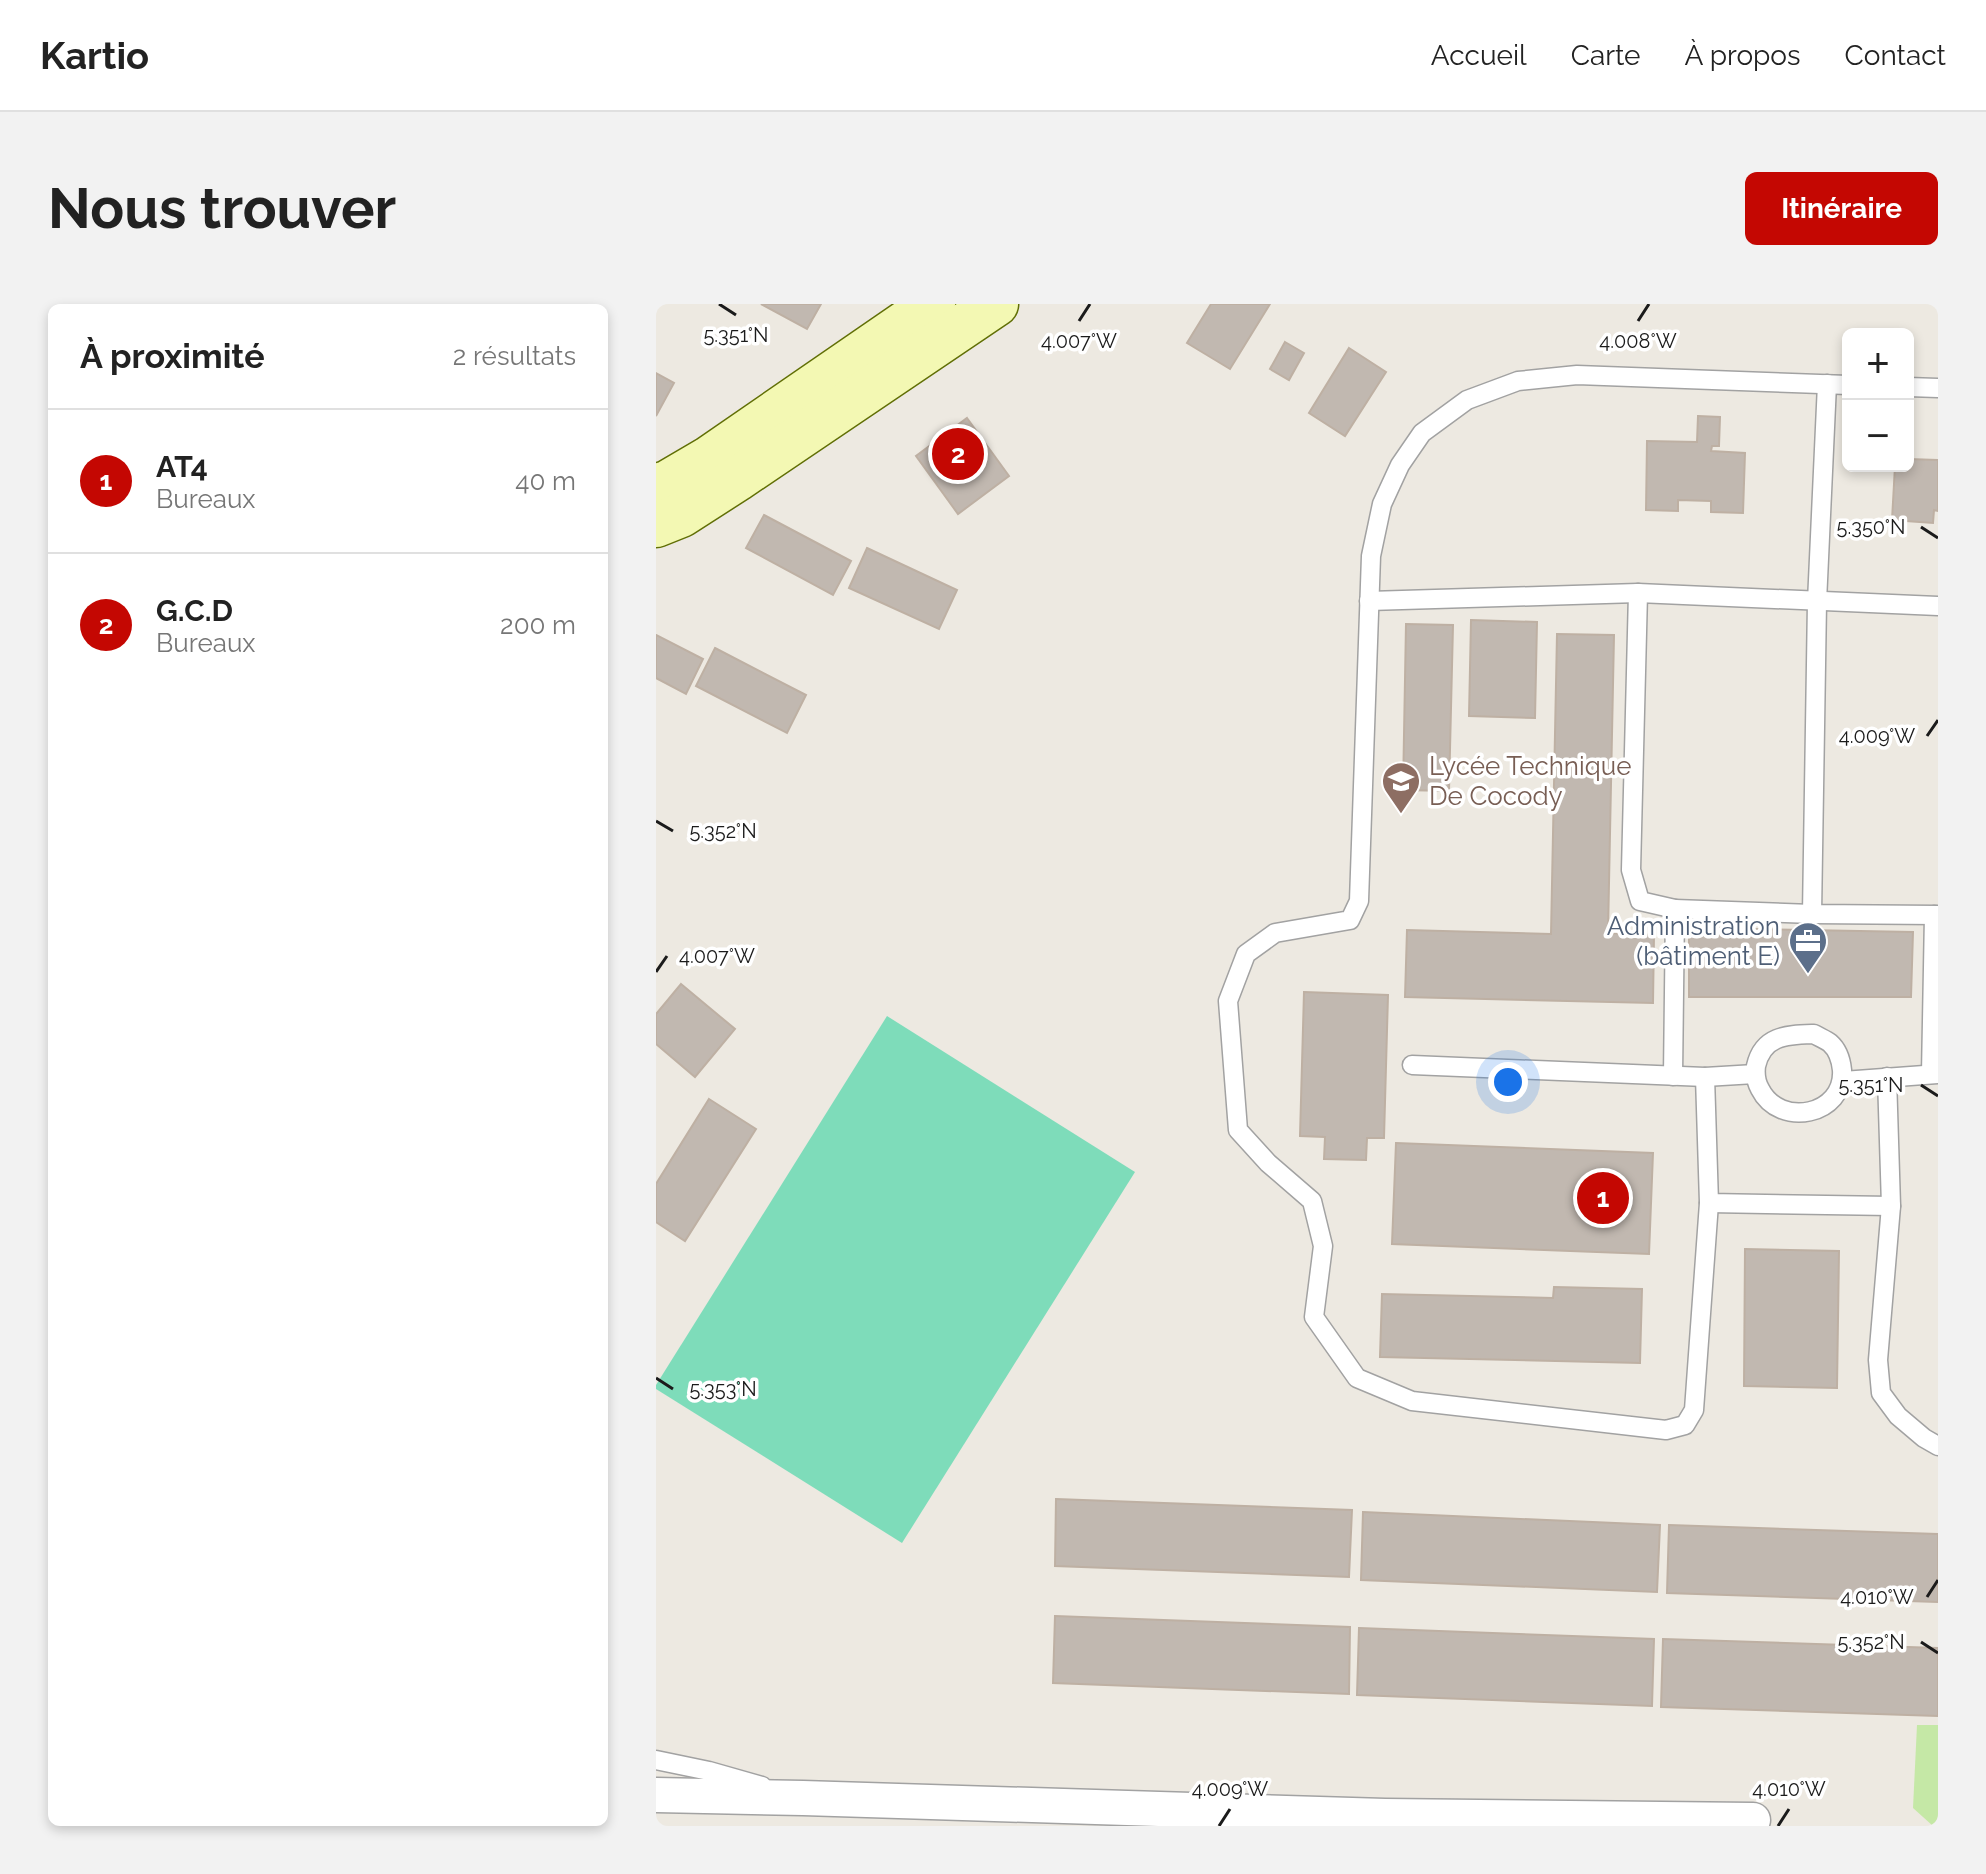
<!DOCTYPE html>
<html lang="fr">
<head>
<meta charset="utf-8">
<style>
  body { margin:0; font-family:Raleway,sans-serif; background:#f2f2f2; color:#222 }
  .controls { position:absolute; right:24px; top:24px; display:grid; overflow:hidden; border-radius:12px; box-shadow:0 4px 12px #0003 }
  .controls button { width:72px; height:72px; display:grid; place-items:center; padding:0; border:0; border-bottom:2px solid #e0e0e0; background:#fff; color:#222; font:40px sans-serif }
  .you { position:absolute; left:852px; top:778px; width:28px; height:28px; margin:-20px; border:6px solid #fff; border-radius:50%; background:#1a73e8; box-shadow:0 0 0 12px #1a73e833 }
  .badge { display:grid; place-items:center; width:52px; height:52px; border-radius:50%; background:#c40702; color:#fff; font-size:26px; font-weight:700 }
  .pin { position:absolute; translate:-50% -50%; border:4px solid #fff; box-shadow:0 2px 8px #0006 }
  .list { margin:0; padding:0; list-style:none }
  h2 { display:flex; justify-content:space-between; align-items:center; height:104px; margin:0; padding:0 32px; font-size:34px }
  h2 small { font-size:26px; font-weight:400; color:#767676 }
  .list li { display:grid; grid-template-columns:52px 1fr auto; gap:24px; align-items:center; box-sizing:border-box; height:144px; padding:0 32px; border-top:2px solid #e0e0e0 }
  .list b { display:block; font-size:30px; white-space:nowrap }
  .list p { margin:0; font-size:26px; white-space:nowrap; color:#767676 }
  .list em { font-size:26px; font-style:normal; color:#767676 }
  .map { position:relative; flex:none; width:1282px; height:1522px; overflow:hidden; border-radius:12px }
  header { display:flex; align-items:center; gap:48px; box-sizing:border-box; height:112px; padding:0 40px; background:#fff; border-bottom:2px solid #e0e0e0 }
  header strong { font-size:38px }
  nav { display:flex; gap:44px; margin-inline-start:auto; font-size:28px }
  .intro { display:flex; align-items:center; justify-content:space-between; box-sizing:border-box; height:192px; padding:0 48px }
  h1 { margin:0; font-size:56px }
  .button { padding:20px 36px; border-radius:12px; background:#c40702; color:#fff; font-size:28px; font-weight:700 }
  main { display:flex; gap:48px; padding:0 48px }
  aside { flex:1; background:#fff; border-radius:12px; box-shadow:0 4px 12px #0003 }
  .map>svg:first-child { display:block }
  .grass { fill:#c5e8a6 }
  .pitch { fill:#7edcba }
  .building { fill:#c1b8b0; stroke:#beb0a3; stroke-width:2 }
  .lines { fill:none; stroke-linecap:round; stroke-linejoin:round }
  .lane-casing { stroke:#a2a2a2; stroke-width:21 }
  .street-casing { stroke:#a2a2a2; stroke-width:37 }
  .secondary-casing { stroke:#616f06; stroke-width:47 }
  .lane { stroke:#fff; stroke-width:18 }
  .street { stroke:#fff; stroke-width:34 }
  .secondary { stroke:#f3f8b3; stroke-width:44 }
  .ticks { fill:none; stroke:#1b1b1b; stroke-width:3 }
  .labels { text-anchor:middle; dominant-baseline:central; stroke-width:7; stroke-linejoin:round; paint-order:stroke }
  .education-label { font-size:26px; fill:#785e54; stroke:#fff; text-anchor:start }
  .service-label { font-size:26px; fill:#4e5e75; stroke:#fff; text-anchor:end }
  .ticks-label { font-size:20px; text-anchor:middle; fill:#1b1b1b; stroke:#fff; stroke-width:7; stroke-linejoin:round; paint-order:stroke }
</style>
</head>
<body>
<header>
<strong>Kartio</strong>
<nav><a>Accueil</a><a>Carte</a><a>À propos</a><a>Contact</a></nav>
</header>
<div class="intro"><h1>Nous trouver</h1><a class="button">Itinéraire</a></div>
<main>
<aside>
<h2>À proximité<small>2 résultats</small></h2>
<ul class="list">
<li><span class="badge">1</span><div><b>AT4</b><p>Bureaux</p></div><em>40 m</em></li>
<li><span class="badge">2</span><div><b>G.C.D</b><p>Bureaux</p></div><em>200 m</em></li>
</ul>
</aside>
<div class="map">
<svg width="1282" height="1522" viewBox="0 0 1282 1522">
  <rect width="100%" height="100%" fill="#ede9e1"/>
  <polygon class="grass" points="1261,1421 1282,1421 1282,1522 1277,1522 1257,1504"/>
  <polygon class="pitch" points="231,712 479,868 246,1239 0,1085 0,1081"/>
  <g class="building">
    <polygon points="105,0 165,0 151,25"/>
    <polygon points="555,0 614,0 574,65 531,39"/>
    <polygon points="629,38 648,49 633,76 614,65"/>
    <polygon points="693,44 730,68 689,132 653,109"/>
    <polygon points="0,69 18,79 0,112"/>
    <polygon points="1042,112 1064,113 1063,142 1056,142 1055,147 1089,149 1087,209 1055,208 1055,197 1022,196 1022,207 990,206 991,137 1041,138"/>
    <polygon points="311,114 353,172 302,210 260,152"/>
    <polygon points="1252,155 1282,156 1282,207 1278,206 1277,219 1236,216 1239,162 1252,162"/>
    <polygon points="108,211 195,257 177,291 90,244"/>
    <polygon points="211,244 301,286 283,325 193,284"/>
    <polygon points="815,316 881,318 879,414 813,412"/>
    <polygon points="750,320 797,321 793,487 747,486"/>
    <polygon points="901,330 958,331 952,629 998,631 997,699 749,693 751,626 895,630"/>
    <polygon points="0,331 47,355 30,390 0,374"/>
    <polygon points="59,344 150,391 131,429 40,382"/>
    <polygon points="1033,624 1257,628 1255,693 1033,693"/>
    <polygon points="25,680 79,725 39,773 0,740 0,710"/>
    <polygon points="648,688 732,691 728,834 711,834 710,856 668,855 669,833 644,832"/>
    <polygon points="53,795 100,825 29,937 0,918 0,880"/>
    <polygon points="740,839 997,849 993,950 736,940"/>
    <polygon points="1089,945 1183,947 1181,1084 1088,1082"/>
    <polygon points="898,983 986,985 984,1059 724,1053 726,990 897,994"/>
    <polygon points="400,1195 696,1206 693,1273 399,1262"/>
    <polygon points="707,1208 1004,1221 1001,1288 705,1276"/>
    <polygon points="1013,1221 1282,1230 1282,1298 1011,1289"/>
    <polygon points="399,1312 694,1323 693,1390 397,1379"/>
    <polygon points="703,1324 998,1335 996,1402 701,1391"/>
    <polygon points="1007,1335 1282,1344 1282,1412 1005,1403"/>
  </g>
  <g class="lines">
    <g class="lane-casing">
      <g id="lane">
        <polyline points="1252,83 1282,84"/>
        <polyline points="982,289 975,566 984,597 1019,605 1017,772"/>
        <polyline points="713,297 982,289 1282,302"/>
        <polyline points="1019,605 1156,610 1282,611"/>
        <polyline points="1156,610 1161,298 1171,80"/>
        <path d="M1158,730C1163,733 1170,736 1174,739C1182,746 1185,756 1186,766C1189,811 1124,825 1104,785C1100,778 1099,770 1100,762C1107,731 1131,731 1158,730Z"/>
        <polyline points="756,761 1049,773 1099,770"/>
        <polyline points="1275,770 1278,611"/>
        <polyline points="1049,773 1053,899 1235,902"/>
        <polyline points="1231,773 1235,902 1222,1056 1225,1089 1242,1112 1268,1134 1282,1142"/>
        <polyline points="1187,777 1282,770"/>
        <polyline points="1053,899 1038,1106 1029,1121 1010,1126 756,1097 701,1074 658,1013 667,942 656,897 612,859 582,826 572,697 590,650 619,629 694,616 703,597 715,252 726,200 744,161 766,129 811,96 862,77 921,71 1192,81"/>
        <polyline points="0,1456 53,1467 106,1482"/>
      </g>
    </g>
    <g class="street-casing">
      <polyline id="street" points="0,1491 147,1494 729,1512 1097,1516"/>
    </g>
    <g class="secondary-casing">
      <g id="secondary">
        <polyline points="0,182 11,179 52,155 277,0"/>
        <polyline points="0,221 25,211 81,175 340,0"/>
      </g>
    </g>
    <use href="#lane" class="lane"/>
    <use href="#street" class="street"/>
    <use href="#secondary" class="secondary"/>
  </g>
  <path class="ticks" d="M63,0L80,11M423,17L434,0M982,17L993,0M1265,223L1282,234M1271,432L1282,416M0,517L17,527M0,668L11,652M1265,781L1282,792M0,1074L17,1085M1271,1293L1282,1276M1265,1338L1282,1349M563,1522L574,1505M1122,1522L1133,1505"/>
  <defs>
    <g id="university-pin" transform="scale(2)"><path d="M0 17L-7.5 6A9.5 9.5 0 1 1 7.5 6Z" fill="#8d6e63" stroke="#fff"/><path d="M0-5L7-2L0 1L-7-2ZM-4 1L0 2.5L4 1V4Q0 6-4 4Z" fill="#fff"/></g>
    <g id="office-pin" transform="scale(2)"><path d="M0 17L-7.5 6A9.5 9.5 0 1 1 7.5 6Z" fill="#5c6f8a" stroke="#fff"/><path d="M-6-3h4V-5.5h4V-3h4V5H-6ZM-1-4.5V-3h2v-1.5ZM-6 0V1H6V0Z" fill="#fff"/></g>
  </defs>
  <g fill-rule="evenodd">
    <use href="#university-pin" x="745" y="477"/>
    <use href="#office-pin" x="1152" y="637"/>
  </g>
  <g class="labels">
    <g class="education-label">
      <text x="773" y="462">Lycée Technique<tspan x="773" dy="30">De Cocody</tspan></text>
    </g>
    <g class="service-label">
      <text x="1124" y="622">Administration<tspan x="1124" dy="30">(bâtiment E)</tspan></text>
    </g>
  </g>
  <g class="ticks-label">
    <text x="80" y="38">5.351°N</text>
    <text x="423" y="44">4.007°W</text>
    <text x="982" y="44">4.008°W</text>
    <text x="1215" y="230">5.350°N</text>
    <text x="1221" y="439">4.009°W</text>
    <text x="67" y="534">5.352°N</text>
    <text x="61" y="659">4.007°W</text>
    <text x="1215" y="788">5.351°N</text>
    <text x="67" y="1092">5.353°N</text>
    <text x="1221" y="1300">4.010°W</text>
    <text x="1215" y="1345">5.352°N</text>
    <text x="574" y="1492">4.009°W</text>
    <text x="1133" y="1492">4.010°W</text>
  </g>
</svg>
<div class="controls">
<button>+</button>
<button>−</button>
</div>
<div class="you"></div>
<div class="pin badge" style="left:947px;top:894px">1</div>
<div class="pin badge" style="left:302px;top:150px">2</div>
</div>
</main>
</body>
</html>
